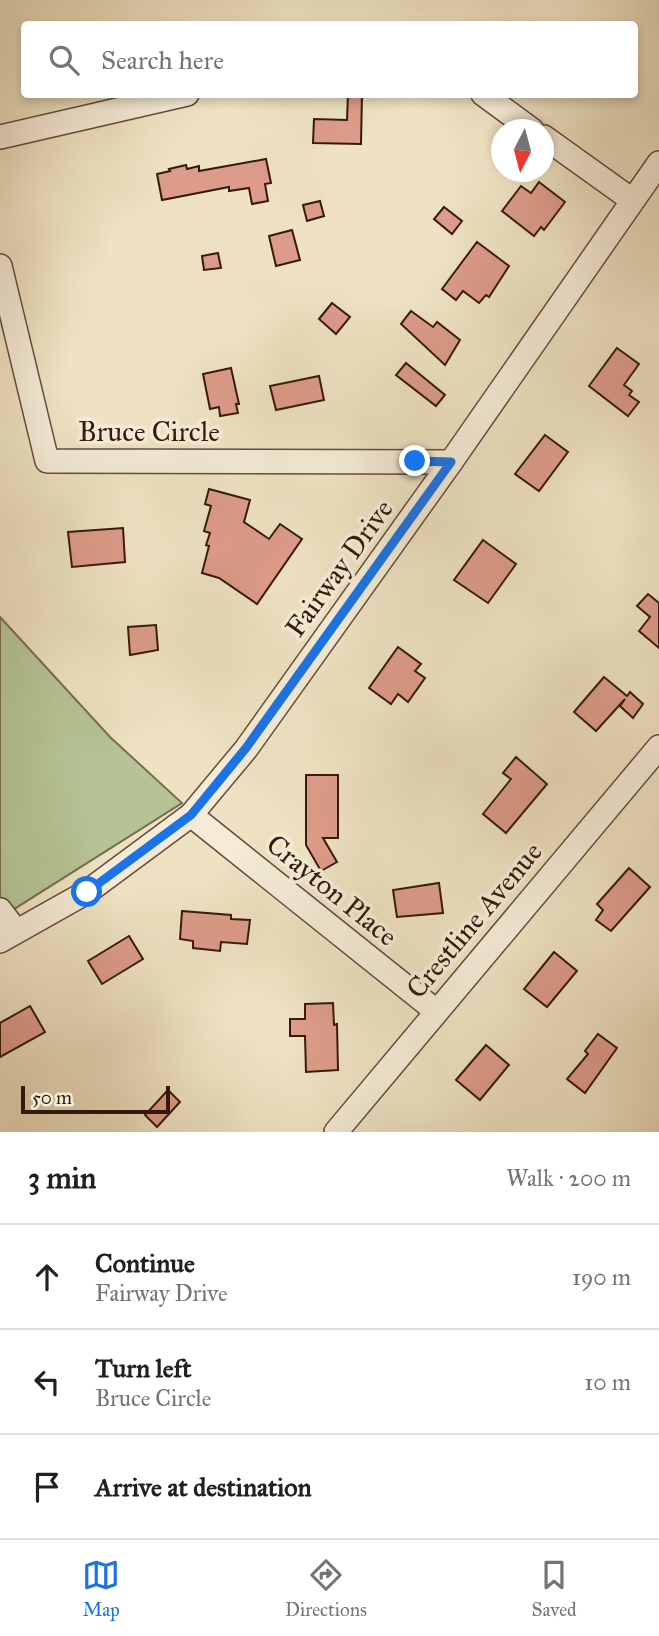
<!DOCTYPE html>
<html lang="en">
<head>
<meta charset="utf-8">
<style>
  body { margin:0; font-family:"IM FELL Great Primer",serif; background:#f6f6f6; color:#202124 }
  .compass { position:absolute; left:491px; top:119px; width:63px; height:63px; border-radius:50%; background:#fff; box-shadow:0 4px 10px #0003; rotate:186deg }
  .scale { position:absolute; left:21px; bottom:18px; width:149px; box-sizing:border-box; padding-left:7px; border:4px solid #36190c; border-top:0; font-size:19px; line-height:24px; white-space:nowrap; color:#36190c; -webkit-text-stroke:5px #f4ecd7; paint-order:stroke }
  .stop { position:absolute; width:21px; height:21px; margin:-16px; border:5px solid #1a73e8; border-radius:50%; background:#fff }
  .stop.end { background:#1a73e8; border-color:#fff; box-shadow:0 2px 7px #0008 }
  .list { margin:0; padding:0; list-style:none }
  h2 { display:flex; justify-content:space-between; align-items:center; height:91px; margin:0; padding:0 28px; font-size:30px }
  h2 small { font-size:23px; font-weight:400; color:#757577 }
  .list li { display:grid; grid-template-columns:46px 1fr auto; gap:21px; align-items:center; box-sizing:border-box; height:105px; padding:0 28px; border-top:2px solid #e0e0e0 }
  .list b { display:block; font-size:26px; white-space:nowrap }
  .list p { margin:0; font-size:23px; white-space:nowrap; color:#757577 }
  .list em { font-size:23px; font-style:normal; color:#757577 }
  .icon { flex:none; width:38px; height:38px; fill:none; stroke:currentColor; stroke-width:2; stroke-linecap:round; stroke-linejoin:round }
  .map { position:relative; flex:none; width:659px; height:1132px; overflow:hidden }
  .search { position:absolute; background:#fff; box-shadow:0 4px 10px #0003; left:21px; right:21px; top:21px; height:77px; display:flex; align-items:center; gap:18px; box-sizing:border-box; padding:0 24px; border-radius:7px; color:#757577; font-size:26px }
  .sheet { height:406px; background:#fff }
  nav { display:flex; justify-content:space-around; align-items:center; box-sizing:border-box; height:98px; border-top:2px solid #e0e0e0; background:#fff; font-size:19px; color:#757577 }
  nav a { display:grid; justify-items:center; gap:4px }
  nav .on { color:#1a73e8 }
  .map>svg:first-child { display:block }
  .green { fill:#b6c495; stroke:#766e50; stroke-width:2 }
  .building { fill:#dd9c89; stroke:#36190c; stroke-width:2 }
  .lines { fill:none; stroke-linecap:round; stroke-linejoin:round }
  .street-casing { stroke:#644b3a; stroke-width:26 }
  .street { stroke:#f4ecd7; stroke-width:23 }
  .route { stroke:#1a73e8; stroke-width:9 }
  .labels { text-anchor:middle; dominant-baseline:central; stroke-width:7; stroke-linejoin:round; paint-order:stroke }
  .street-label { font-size:28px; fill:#36190c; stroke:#f4ecd7 }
</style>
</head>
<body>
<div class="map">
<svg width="659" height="1132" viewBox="0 0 659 1132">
  <rect width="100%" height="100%" fill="#eee2c2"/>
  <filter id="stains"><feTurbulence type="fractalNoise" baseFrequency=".00286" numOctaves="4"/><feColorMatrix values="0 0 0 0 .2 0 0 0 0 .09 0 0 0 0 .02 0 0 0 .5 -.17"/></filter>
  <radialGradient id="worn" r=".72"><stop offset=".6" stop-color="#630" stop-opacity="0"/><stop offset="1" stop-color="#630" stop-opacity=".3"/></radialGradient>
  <polygon class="green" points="0,617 110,737 182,803 0,918"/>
  <g class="building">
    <polygon points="348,94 362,94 361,144 313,143 314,119 347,120"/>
    <polygon points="266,159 271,183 265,184 268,201 252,204 249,188 229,191 229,187 162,200 157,174 170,171 169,169 186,165 187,169 199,166 199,171"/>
    <polygon points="539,182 565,202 544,230 541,227 534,236 502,211 521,186 531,193"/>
    <polygon points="320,201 324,216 307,221 303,205"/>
    <polygon points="444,207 462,221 452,234 434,219"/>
    <polygon points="292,230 300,260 276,266 269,236"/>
    <polygon points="477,242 509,266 489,297 486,295 479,303 463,291 456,300 442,289"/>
    <polygon points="218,253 221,268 204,270 202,256"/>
    <polygon points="332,303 350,317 336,334 319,319"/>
    <polygon points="411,311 433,327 437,322 460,340 445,365 401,324"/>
    <polygon points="617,348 639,364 624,385 632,391 629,395 639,402 628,416 589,386"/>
    <polygon points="406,363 445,395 436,406 396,375"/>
    <polygon points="231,368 239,404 236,404 238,413 220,416 219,407 210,409 203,374"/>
    <polygon points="319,376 324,400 276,410 270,386"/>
    <polygon points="545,435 568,452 539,491 515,474"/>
    <polygon points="209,489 250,500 244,522 269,539 280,524 302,539 257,604 219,578 202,573 209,546 206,545 210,533 204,531 211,506 205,504"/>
    <polygon points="123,528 125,562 72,567 68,532"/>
    <polygon points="483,540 516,564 488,603 454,580"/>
    <polygon points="648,594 659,603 659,648 639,631 650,617 637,606"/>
    <polygon points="156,625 158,650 130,655 128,627"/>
    <polygon points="398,647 421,664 415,671 425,678 408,702 398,694 391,704 369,688"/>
    <polygon points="604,677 627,696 630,692 643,704 633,718 620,706 625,699 596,731 574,712"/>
    <polygon points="516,757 547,784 506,833 483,814 511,779 503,773"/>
    <polygon points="306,775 338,775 338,838 323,838 337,862 321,871 306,845"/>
    <polygon points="629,868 650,887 611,931 596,920 603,910 597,904"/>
    <polygon points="439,883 443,913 397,917 393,890"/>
    <polygon points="182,911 231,915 231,919 250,920 247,944 221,942 220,951 193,948 193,941 180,939"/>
    <polygon points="129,936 143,959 102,984 88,961"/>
    <polygon points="554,952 577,971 547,1007 524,989"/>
    <polygon points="333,1003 334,1025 337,1024 338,1070 306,1072 305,1036 290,1036 290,1019 305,1019 305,1004"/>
    <polygon points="30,1006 45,1032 0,1057 0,1023"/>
    <polygon points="598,1034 617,1048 585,1093 567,1079 588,1054 585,1051"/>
    <polygon points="486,1045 509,1065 480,1100 456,1080"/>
    <polygon points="168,1090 180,1102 157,1127 145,1115"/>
  </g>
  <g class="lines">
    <g class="street-casing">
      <g id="street">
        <polyline points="483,94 532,130"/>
        <polyline points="0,137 187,94"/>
        <polyline points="544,137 632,200"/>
        <polyline points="0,266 47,461 451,462"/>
        <polyline points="191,815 436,1011"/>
        <polyline points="0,910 16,931"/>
        <polyline points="0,941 87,892 191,815 246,749 451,462 659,163"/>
        <polyline points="336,1132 659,747"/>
      </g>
    </g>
    <use href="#street" class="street"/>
  </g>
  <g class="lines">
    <polyline class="route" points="87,892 191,815 246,748 451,462 415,461"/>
  </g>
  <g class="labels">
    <g class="street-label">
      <text x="149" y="431">Bruce Circle</text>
      <text transform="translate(339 568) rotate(-54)">Fairway Drive</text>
      <text transform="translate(332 890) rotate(39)">Crayton Place</text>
      <text transform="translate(474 920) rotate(-50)">Crestline Avenue</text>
    </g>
  </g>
  <rect width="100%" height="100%" filter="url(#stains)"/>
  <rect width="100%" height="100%" fill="url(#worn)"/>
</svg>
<svg class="compass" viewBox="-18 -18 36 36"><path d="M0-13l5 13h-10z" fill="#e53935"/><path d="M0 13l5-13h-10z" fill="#757577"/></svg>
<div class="scale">50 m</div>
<div class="stop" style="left:87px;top:892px"></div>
<div class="stop end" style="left:415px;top:461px"></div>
<div class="search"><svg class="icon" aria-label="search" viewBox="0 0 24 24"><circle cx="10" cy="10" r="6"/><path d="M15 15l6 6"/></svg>Search here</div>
</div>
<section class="sheet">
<h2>3 min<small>Walk · 200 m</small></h2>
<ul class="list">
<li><svg class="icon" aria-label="ahead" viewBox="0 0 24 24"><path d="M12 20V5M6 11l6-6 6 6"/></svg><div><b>Continue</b><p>Fairway Drive</p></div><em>190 m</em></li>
<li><svg class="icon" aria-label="left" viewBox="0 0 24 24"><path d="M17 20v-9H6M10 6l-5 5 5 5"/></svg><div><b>Turn left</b><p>Bruce Circle</p></div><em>10 m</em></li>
<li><svg class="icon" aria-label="arrive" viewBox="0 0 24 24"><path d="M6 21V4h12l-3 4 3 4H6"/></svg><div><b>Arrive at destination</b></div></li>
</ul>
</section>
<nav>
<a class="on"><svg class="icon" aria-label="map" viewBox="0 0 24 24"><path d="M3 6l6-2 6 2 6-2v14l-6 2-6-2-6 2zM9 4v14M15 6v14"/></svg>Map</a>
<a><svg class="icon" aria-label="directions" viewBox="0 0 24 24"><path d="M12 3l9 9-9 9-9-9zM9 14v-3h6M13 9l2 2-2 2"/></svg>Directions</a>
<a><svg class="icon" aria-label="saved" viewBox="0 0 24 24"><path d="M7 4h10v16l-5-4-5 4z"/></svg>Saved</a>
</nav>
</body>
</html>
